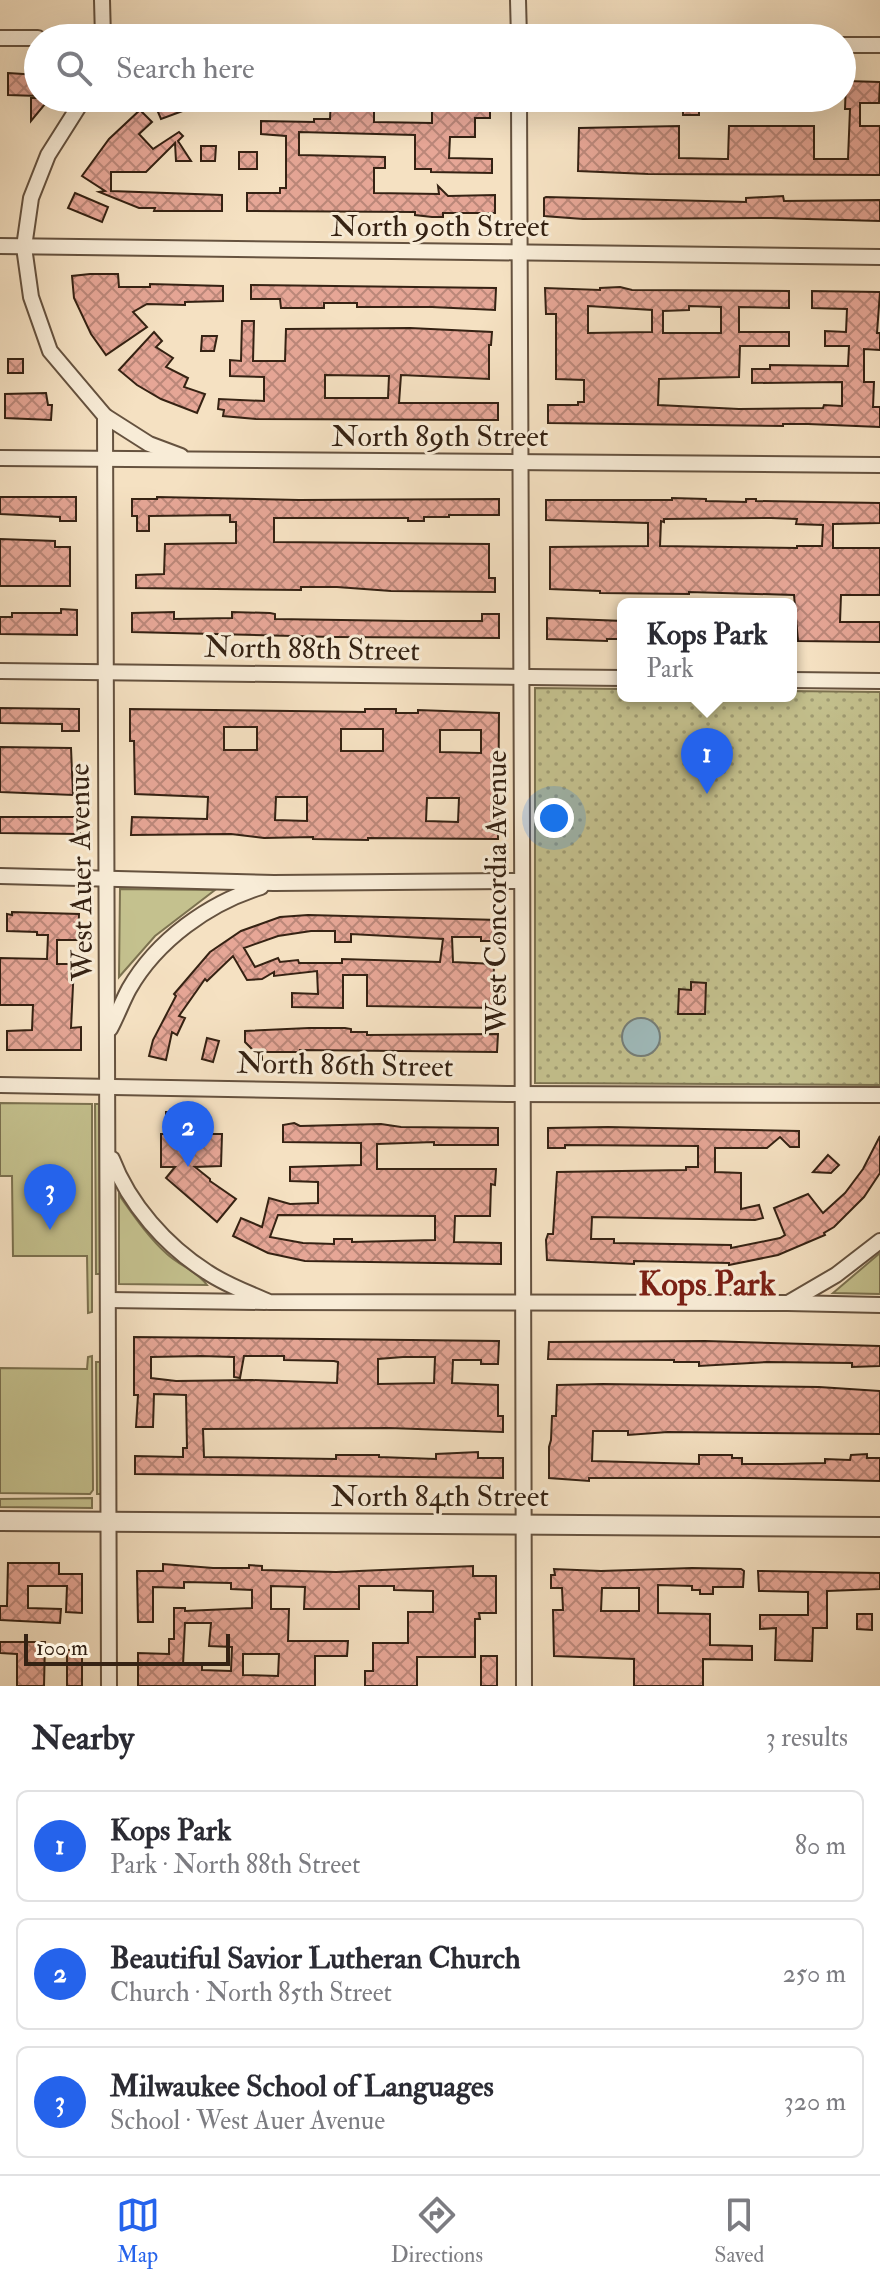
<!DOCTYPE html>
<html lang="en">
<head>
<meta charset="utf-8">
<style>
  body { margin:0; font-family:"IM FELL Double Pica",serif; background:#f2f2f3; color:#2b2b33 }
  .scale { position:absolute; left:24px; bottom:20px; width:206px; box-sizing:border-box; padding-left:8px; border:4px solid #352213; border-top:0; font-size:22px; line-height:28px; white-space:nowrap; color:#352213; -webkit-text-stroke:6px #f8ecd7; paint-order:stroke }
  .you { position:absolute; left:554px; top:818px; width:28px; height:28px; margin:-20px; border:6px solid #fff; border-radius:50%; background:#1a73e8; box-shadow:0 0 0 12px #1a73e833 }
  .badge { display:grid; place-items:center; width:52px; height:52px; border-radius:50%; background:#2563eb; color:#fff; font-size:26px; font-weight:700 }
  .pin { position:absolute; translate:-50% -66px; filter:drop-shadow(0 2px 4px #0008) }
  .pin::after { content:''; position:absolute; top:42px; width:28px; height:24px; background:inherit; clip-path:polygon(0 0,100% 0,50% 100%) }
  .popup { position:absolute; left:617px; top:598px; width:180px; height:104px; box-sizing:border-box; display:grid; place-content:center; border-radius:12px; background:#fff; filter:drop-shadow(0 2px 6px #0005); font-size:26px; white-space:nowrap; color:#7c7c81 }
  .popup b { font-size:30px; color:#2b2b33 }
  .popup::after { content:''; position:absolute; left:50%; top:100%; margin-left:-16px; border:16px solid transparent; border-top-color:#fff }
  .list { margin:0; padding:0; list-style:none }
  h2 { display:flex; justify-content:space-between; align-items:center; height:104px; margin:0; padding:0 32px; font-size:34px }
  h2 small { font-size:26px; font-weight:400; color:#7c7c81 }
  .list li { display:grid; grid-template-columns:52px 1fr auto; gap:24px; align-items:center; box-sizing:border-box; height:112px; margin:0 16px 16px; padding:0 16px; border:2px solid #e1e1e2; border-radius:12px }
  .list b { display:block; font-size:30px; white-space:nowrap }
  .list p { margin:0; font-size:26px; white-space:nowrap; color:#7c7c81 }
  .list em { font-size:26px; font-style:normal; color:#7c7c81 }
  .icon { flex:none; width:44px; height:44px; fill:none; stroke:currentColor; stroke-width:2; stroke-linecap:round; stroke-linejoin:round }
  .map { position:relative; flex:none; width:880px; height:1686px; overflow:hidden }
  .search { position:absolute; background:#fff; box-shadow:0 8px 32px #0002; left:24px; right:24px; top:24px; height:88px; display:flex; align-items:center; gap:20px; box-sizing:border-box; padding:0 28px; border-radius:44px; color:#7c7c81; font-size:30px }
  .sheet { height:488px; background:#fff }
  nav { display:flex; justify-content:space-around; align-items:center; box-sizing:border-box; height:112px; border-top:2px solid #e1e1e2; background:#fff; font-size:22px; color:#7c7c81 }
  nav a { display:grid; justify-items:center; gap:4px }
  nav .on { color:#2563eb }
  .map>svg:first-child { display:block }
  .grass { fill:#c4c18e; stroke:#7c7250; stroke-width:2 }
  .park { fill:url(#park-dots); stroke:#7c7250; stroke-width:2 }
  .water { fill:#9fbbbc; stroke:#757e78; stroke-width:2 }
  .building { fill:url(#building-cross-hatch); stroke:#352213; stroke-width:2; fill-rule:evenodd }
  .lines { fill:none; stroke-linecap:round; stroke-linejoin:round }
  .minor-casing { stroke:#65523f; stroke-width:18 }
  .tertiary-casing { stroke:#65523f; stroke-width:22 }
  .minor { stroke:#f8ecd7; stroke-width:14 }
  .tertiary { stroke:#f8ecd7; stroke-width:18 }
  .labels { text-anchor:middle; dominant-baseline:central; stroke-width:6; stroke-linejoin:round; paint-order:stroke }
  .street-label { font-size:30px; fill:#352213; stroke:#f8ecd7 }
  .quarter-label { font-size:34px; font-weight:bold; fill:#7a1f14; stroke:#f8ecd7 }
</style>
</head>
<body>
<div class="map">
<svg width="880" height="1686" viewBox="0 0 880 1686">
  <defs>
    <pattern id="park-dots" width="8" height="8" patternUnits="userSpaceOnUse" patternTransform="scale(2)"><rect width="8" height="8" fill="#c4c18e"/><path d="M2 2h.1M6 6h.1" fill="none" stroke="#a09c73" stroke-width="1.8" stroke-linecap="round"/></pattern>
    <pattern id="building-cross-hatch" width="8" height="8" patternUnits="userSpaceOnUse" patternTransform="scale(2)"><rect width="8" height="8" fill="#e6a696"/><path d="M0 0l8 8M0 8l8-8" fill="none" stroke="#bb8779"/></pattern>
  </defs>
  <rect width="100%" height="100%" fill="#f5e1c2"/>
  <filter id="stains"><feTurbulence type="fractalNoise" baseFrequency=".0025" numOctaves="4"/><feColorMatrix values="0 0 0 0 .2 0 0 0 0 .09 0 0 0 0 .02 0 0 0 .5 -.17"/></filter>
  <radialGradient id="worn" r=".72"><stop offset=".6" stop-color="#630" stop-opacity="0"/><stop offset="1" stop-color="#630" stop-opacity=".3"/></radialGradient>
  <g class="grass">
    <polygon points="120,889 215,890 155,936 119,977"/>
    <polygon points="0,1103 92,1104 92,1312 88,1313 87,1256 13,1256 12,1176 0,1176"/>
    <polygon points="95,1104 99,1104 100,1274 96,1274"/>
    <path d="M119,1195C134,1216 148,1237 167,1254C180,1266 197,1271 207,1285L119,1284Z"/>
    <polygon points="880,1253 880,1294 833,1293"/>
    <polygon points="92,1356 93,1490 90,1494 0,1493 0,1368 87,1369 88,1357"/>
    <polygon points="96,1362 100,1362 101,1494 97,1494"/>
    <polygon points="92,1498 92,1508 0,1507 0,1499"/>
  </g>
  <polygon class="park" points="535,688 623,689 623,696 791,696 791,691 880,692 880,1085 535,1083"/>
  <circle class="water" cx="641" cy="1037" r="19"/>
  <g class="building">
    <polygon points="8,73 38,75 38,96 8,95"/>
    <polygon points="846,81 880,82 879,103 860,103 860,126 880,126 880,175 648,174 578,171 579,128 679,126 679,158 724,159 728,159 729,126 814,126 814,159 848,159 850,109 845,109"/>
    <polygon points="31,98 50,98 31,121"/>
    <polygon points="152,98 216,98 216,104 188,109 161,119"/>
    <polygon points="331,98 374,98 374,122 432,123 432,98 490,98 490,118 475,118 475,137 450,137 449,158 492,159 492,173 431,172 431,169 415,169 415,135 299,132 299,155 385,157 385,168 374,168 374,193 439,194 438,186 448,196 495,195 495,213 443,213 443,217 432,217 415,215 415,212 247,211 247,193 280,193 280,188 286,188 286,136 261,134 261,121 314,122 314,119 330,119"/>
    <rect x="683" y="98" width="16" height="17"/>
    <polygon points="140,110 152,122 139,134 153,149 179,132 183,136 178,141 191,161 176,161 175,143 146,172 111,172 111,191 222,195 222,211 154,211 155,208 139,208 99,192 105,191 82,176 109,139"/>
    <polygon points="201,146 216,146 215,161 201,161"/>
    <rect x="239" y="152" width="18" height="17"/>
    <polygon points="75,193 108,207 102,222 68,208"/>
    <polygon points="783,196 784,201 880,200 880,221 771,218 583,219 544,216 544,198 546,197 746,202 746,198"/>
    <polygon points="90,274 118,274 119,287 150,287 150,284 223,286 223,301 185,302 185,305 147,304 133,312 147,327 106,355 91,334 74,298 72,276"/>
    <polygon points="251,285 496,288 495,310 432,307 357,307 357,303 324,303 324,308 281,308 280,299 251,299"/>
    <path d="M620,287L632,290L789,291V308L739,307V332H789V346H740L739,377L659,379L658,405L739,409L823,408L824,405L842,406V382L752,383V369H770V365L848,366L849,346H825V331L846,332L847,309L812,308V291L880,292L877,333H880V350L864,349V382H874L873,407H880V427L808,424H783V426L548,423V405H578V402H584V380L556,379V314H546L545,288L600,290V288ZM588,306L652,310V332L588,333ZM689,306L721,307V333H663V311L689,310Z"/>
    <path d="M242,321H254L253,361H285L286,329L410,328L492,332L491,345H489V379L401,375L399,403H498V420L256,419L223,416L224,410L218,409L219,399L264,401V377L230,376V360L241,361ZM325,375L389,376L388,398H325Z"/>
    <polygon points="154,332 162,341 156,347 173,358 166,367 188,378 184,387 205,394 197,413 161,399 137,385 119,370"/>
    <polygon points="202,336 217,336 214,351 201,351"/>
    <rect x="8" y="359" width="15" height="14"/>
    <polygon points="46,393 48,405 52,405 51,420 5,418 5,394"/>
    <polygon points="0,497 76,497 76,521 60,521 60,517 0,514"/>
    <polygon points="157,497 299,500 499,499 499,515 449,515 449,517 424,517 424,521 408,521 408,518 274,518 274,542 489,544 489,578 495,578 495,592 391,591 337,587 301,587 301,590 136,588 136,575 164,574 165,544 236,543 236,522 230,522 230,515 149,516 149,531 137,531 137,516 132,516 132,499 157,499"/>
    <path d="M672,498L706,499V501L746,502V499H756V501L880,503V523L833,524V548H880V595H841L840,622H880V642L798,641L794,595L689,592V594L600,593V591L550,589V547L648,546V523L546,520V500H672ZM771,518L797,519L796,524L823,525L822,546H797V548L660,546L661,521L664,522V519Z"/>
    <polygon points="0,539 55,541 55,547 70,547 70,586 0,586"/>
    <polygon points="61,609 77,610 77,635 0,634 0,617 12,617 12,613 61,613"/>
    <polygon points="174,612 174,619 232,618 232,612 270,613 275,614 275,619 408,621 482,621 482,614 499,614 499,638 333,637 132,632 132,613"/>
    <polygon points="547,618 623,621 623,639 607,639 607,641 547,639"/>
    <polygon points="0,708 79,709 79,731 62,731 62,724 0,723"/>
    <path d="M130,709L365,712V709H396V713H418V710L499,713L498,839L368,838V840L313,839V837L264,838L231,834L131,835L132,817L207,819L208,797L135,794L134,741H130ZM224,727H257V750H224ZM341,729H383V751H341ZM440,730H481V753L440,752ZM276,797H307V821L275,820ZM427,798H459L458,822L426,821Z"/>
    <polygon points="0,747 71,748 73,795 0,792"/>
    <polygon points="0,817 80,817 80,834 0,833"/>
    <polygon points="12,912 79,914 78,940 57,940 57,964 74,964 71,1028 81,1027 81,1050 7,1050 7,1031 32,1030 33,1005 0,1005 0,958 47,959 48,935 37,935 37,932 7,931 7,914 12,915"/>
    <path d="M308,915L499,920V941H481V937H452L453,962L494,964L493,994H498L497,1008L367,1006V975H343V1008L292,1007V993L318,994L317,971L274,976V972L262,979L247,980L233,956L207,981L205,979L179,1016L185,1018L177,1035L172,1032L166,1060L149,1056L153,1040L176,996L174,994L210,952L241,931L280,917ZM311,931H335V942H351V934L443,939L440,962L342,959V963H299L298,960L280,962L278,958L255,967L244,948L278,936Z"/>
    <polygon points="691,982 706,983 705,1014 678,1014 679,989 691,990"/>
    <polygon points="309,1028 345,1028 351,1029 351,1032 367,1032 367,1035 498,1034 497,1052 300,1050 300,1052 262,1052 262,1059 245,1042 245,1031"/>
    <polygon points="207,1038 219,1041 213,1062 202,1059"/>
    <polygon points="166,1112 178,1112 178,1125 183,1124 183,1134 222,1134 221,1166 195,1167 210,1179 210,1181 236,1199 217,1222 166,1178 175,1167 161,1167 161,1134 166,1134"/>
    <path d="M294,1123L300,1126L381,1124L401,1127L498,1128V1145H434V1142L377,1144V1169H496L495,1185L491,1184L490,1216H455L454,1242L501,1243V1264L305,1261L268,1253L233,1236L241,1218L262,1227L269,1198L290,1204L318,1203V1182L290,1181V1167L361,1165V1143L283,1142V1125ZM278,1215L435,1216V1240L352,1242V1239H334V1244L303,1243L270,1237Z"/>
    <polygon points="608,1127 799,1131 799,1147 790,1147 780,1137 767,1148 715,1148 715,1172 741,1173 741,1209 759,1205 763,1218 755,1220 592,1217 591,1239 614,1239 614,1243 731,1245 731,1248 780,1238 785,1235 774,1208 808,1194 823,1213 845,1193 863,1169 880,1136 880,1173 864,1197 834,1227 824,1233 825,1235 778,1255 729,1265 729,1263 634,1261 634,1264 547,1260 546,1240 548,1234 553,1234 557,1172 686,1170 686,1167 698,1167 698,1146 565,1145 565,1148 548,1148 548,1128"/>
    <polygon points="828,1155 839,1165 831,1173 813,1172"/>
    <path d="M134,1337L499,1341L498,1364H481V1360H453L452,1383L498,1385V1416H503V1432L389,1428L203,1429L204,1457L336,1459V1455H379V1457L436,1459V1454L478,1452V1458H503V1478L135,1474V1456L183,1457V1448H187L186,1395L154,1394L153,1427H136L138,1395H134ZM201,1356L234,1357V1377L240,1378L244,1356H284V1360L334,1361L338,1362L337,1383L252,1380L176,1381L151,1378V1357ZM403,1357H435L434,1383L378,1384V1359Z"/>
    <polygon points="705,1341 880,1346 880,1366 852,1367 852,1363 767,1362 699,1366 699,1362 674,1362 674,1360 548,1359 549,1342"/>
    <polygon points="603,1384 819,1387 880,1391 880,1434 668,1432 628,1435 628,1431 593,1431 592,1461 699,1464 699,1455 732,1455 732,1458 742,1458 742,1464 782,1464 825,1463 825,1459 850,1460 851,1455 867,1454 867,1458 880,1458 880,1481 749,1478 589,1478 589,1481 549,1478 549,1447 551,1440 552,1416 556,1416 557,1385"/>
    <polygon points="8,1563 59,1563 59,1574 82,1574 82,1613 66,1612 67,1586 28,1586 28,1608 61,1609 60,1623 0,1620 0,1606 7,1606"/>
    <path d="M163,1564L213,1568H249V1565L262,1566V1570L336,1572L473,1566V1576H496V1613H479L480,1619H475V1657H417V1686H365V1671H373V1643H408V1612H433V1591L394,1590V1586H359V1609H304L305,1587L271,1586V1609H289L288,1641H348L347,1656H315V1686H138V1653L169,1654V1639H174V1608H185V1611L252,1608V1590L231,1589V1583L184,1582V1588L153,1587V1622H138L137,1571H163ZM185,1623H211L209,1646L232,1647L231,1671L202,1670V1665H183ZM243,1654H279L278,1676L243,1675Z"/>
    <path d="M692,1568L741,1569L744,1571L743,1587H713V1594H700V1590H692V1586L658,1585V1613L710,1614V1645L752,1646V1660L703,1659V1686H634V1659L554,1656L553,1610H563L562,1588H551V1575H555L554,1569L601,1571ZM602,1588H639V1611H601Z"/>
    <polygon points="758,1571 880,1573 880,1589 827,1591 827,1628 813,1628 812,1661 775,1660 776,1628 760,1629 760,1615 808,1615 808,1592 759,1591"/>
    <polygon points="857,1614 872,1614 872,1630 857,1629"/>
    <polygon points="0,1642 45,1642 44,1686 17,1686 17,1654 0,1653"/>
    <rect x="67" y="1650" width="15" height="36"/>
    <rect x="481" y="1656" width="16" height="30"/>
  </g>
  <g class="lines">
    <g class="minor-casing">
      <g id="minor">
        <polyline points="102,0 103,38"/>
        <polyline points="518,0 519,38"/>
        <polyline points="0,38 38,38"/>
        <polyline points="842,45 880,45"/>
        <polyline points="87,98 79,106 48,155 31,198 24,247 31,297 50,351 105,416 149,444 181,456"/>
        <path d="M519,98C521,627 524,1157 524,1686"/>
        <polyline points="0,246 880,257"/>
        <polyline points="105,416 109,1686"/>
        <polyline points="0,458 880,465"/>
        <polyline points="0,671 623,678"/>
        <polyline points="791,680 880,681"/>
        <polyline points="0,876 274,883 521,881"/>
        <path d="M110,1029C117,1016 122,1002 129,989C157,940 209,903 261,887"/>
        <polyline points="0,1085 507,1094 880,1095"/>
        <path d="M112,1159C129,1204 166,1246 207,1272C226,1285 249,1293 269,1302L788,1303L836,1275L880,1241"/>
        <polyline points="108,1300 265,1302"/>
        <polyline points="788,1303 880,1305"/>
      </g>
    </g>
    <g class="tertiary-casing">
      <polyline id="tertiary" points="0,1521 880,1527"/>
    </g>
    <use href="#minor" class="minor"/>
    <use href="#tertiary" class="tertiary"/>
  </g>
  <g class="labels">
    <g class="street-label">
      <text x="440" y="226">North 90th Street</text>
      <text x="440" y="436">North 89th Street</text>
      <text transform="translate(312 649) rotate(1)">North 88th Street</text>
      <text transform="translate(81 872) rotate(-91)">West Auer Avenue</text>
      <text transform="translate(496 892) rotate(-90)">West Concordia Avenue</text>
      <text transform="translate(345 1065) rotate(1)">North 86th Street</text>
      <text x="440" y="1496">North 84th Street</text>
    </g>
    <g class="quarter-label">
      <text x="707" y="1284">Kops Park</text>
    </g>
  </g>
  <rect width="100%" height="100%" filter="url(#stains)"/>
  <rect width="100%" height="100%" fill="url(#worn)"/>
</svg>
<div class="scale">100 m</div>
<div class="you"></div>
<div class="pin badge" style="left:707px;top:794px">1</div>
<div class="popup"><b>Kops Park</b>Park</div>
<div class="pin badge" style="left:188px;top:1167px">2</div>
<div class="pin badge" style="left:50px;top:1230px">3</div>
<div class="search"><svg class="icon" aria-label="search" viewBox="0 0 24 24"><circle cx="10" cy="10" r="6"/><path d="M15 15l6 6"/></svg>Search here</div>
</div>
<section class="sheet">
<h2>Nearby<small>3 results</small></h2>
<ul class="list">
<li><span class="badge">1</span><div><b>Kops Park</b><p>Park · North 88th Street</p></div><em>80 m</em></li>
<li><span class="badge">2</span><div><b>Beautiful Savior Lutheran Church</b><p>Church · North 85th Street</p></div><em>250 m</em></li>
<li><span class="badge">3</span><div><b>Milwaukee School of Languages</b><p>School · West Auer Avenue</p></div><em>320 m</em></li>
</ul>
</section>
<nav>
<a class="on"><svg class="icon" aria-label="map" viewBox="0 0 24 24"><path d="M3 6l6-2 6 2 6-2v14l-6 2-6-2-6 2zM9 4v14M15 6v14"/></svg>Map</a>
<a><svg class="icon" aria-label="directions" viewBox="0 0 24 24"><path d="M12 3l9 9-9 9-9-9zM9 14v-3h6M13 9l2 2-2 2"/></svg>Directions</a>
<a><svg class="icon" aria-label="saved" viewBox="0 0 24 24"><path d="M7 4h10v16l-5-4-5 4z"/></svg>Saved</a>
</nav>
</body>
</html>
